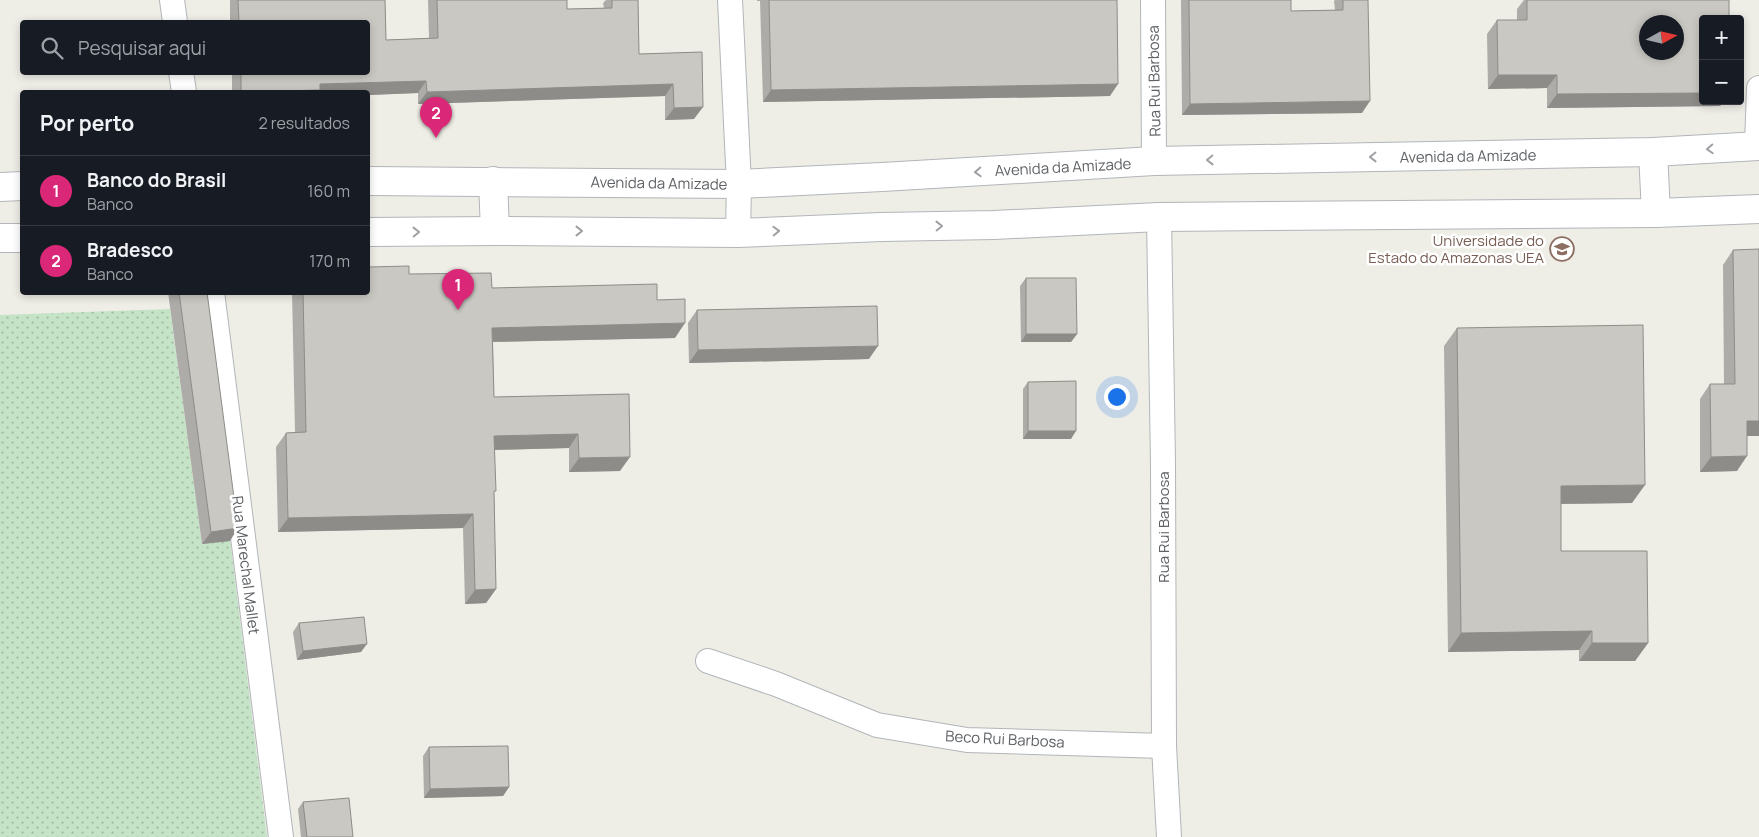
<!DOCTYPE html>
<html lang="pt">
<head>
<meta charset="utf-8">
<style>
  body { margin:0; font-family:Manrope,sans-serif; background:#242831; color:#f1f3f6 }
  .controls { position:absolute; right:15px; top:15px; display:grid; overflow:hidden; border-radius:5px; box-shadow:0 2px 8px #0003 }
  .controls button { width:45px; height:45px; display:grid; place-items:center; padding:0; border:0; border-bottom:1px solid #363941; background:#171b24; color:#f1f3f6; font:25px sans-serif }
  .compass { position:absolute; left:1639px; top:15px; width:45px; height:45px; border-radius:50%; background:#171b24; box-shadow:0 2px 8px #0003; rotate:82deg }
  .you { position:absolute; left:1116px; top:396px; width:18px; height:18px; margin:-12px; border:4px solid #fff; border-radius:50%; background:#1a73e8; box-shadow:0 0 0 8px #1a73e833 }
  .badge { display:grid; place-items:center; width:32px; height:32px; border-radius:50%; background:#db2777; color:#fff; font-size:16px; font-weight:700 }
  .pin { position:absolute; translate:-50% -41px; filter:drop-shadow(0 1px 2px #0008) }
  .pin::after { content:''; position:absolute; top:26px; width:18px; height:15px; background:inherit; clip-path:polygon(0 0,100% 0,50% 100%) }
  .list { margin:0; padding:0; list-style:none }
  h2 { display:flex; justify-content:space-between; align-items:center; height:65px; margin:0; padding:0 20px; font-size:21px }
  h2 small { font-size:16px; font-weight:400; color:#9ea1a6 }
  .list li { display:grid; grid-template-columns:32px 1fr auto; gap:15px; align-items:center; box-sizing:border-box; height:70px; padding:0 20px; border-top:1px solid #363941 }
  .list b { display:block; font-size:19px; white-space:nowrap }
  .list p { margin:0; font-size:16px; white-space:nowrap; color:#9ea1a6 }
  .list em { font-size:16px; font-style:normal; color:#9ea1a6 }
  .icon { flex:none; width:28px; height:28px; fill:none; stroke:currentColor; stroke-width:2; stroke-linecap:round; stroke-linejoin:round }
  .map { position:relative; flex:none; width:1759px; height:837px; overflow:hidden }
  .search { position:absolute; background:#171b24; box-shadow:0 2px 8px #0003; left:20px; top:20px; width:350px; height:55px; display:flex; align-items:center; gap:12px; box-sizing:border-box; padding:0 18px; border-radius:5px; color:#9ea1a6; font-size:19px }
  .panel { position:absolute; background:#171b24; box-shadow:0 2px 8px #0003; left:20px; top:90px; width:350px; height:205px; border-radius:5px }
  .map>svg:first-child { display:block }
  .grass { fill:url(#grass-dots) }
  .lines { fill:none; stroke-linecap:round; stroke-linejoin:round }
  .minor-casing { stroke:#b3b6b9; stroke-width:26 }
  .secondary-casing { stroke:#b2b5b9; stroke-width:30 }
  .minor { stroke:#fff; stroke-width:24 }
  .secondary { stroke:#fff; stroke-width:28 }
  .wall { fill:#aeaca8 }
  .shaded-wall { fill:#8d8c88 }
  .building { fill:#cac8c3; stroke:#8d8c88; fill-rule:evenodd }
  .oneway { stroke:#9ea0a3 }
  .labels { text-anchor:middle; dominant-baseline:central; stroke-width:5; stroke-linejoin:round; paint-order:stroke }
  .street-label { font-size:15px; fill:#5e6165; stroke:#fff }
  .education-label { font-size:15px; fill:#785e54; stroke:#fff; text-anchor:end }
</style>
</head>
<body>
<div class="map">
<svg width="1759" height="837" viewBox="0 0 1759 837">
  <defs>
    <pattern id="grass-dots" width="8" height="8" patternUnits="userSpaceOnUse" patternTransform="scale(1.25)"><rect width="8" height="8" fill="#c5e3c7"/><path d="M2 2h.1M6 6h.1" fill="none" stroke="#a3bba5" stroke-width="1.8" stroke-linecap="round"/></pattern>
  </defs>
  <rect width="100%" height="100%" fill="#eeede6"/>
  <polygon class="grass" points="170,309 202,544 230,540 267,837 0,837 0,315"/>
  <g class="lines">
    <g class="minor-casing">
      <g id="minor">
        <polyline points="172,0 175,22"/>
        <polyline points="730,0 739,184 738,233"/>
        <polyline points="1153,0 1154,161"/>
        <polyline points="181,72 184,92"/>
        <polyline points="1757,146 1759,88"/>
        <polyline points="1159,217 1163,464 1164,746 1169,837"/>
        <polyline points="212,292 281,837"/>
        <polyline points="708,661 776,684 877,725 967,740 1164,746"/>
      </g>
    </g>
    <g class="secondary-casing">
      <g id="secondary">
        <polyline points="1653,152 1656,213"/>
        <polyline points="368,181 739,184 882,177 1154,161 1653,152 1759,146"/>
        <polyline points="493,181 495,231"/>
        <polyline points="0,187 22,186"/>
        <polyline points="368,232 495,231 738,233 881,227 994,225 1159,217 1656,213 1759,209"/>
        <polyline points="0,238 22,238"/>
      </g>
    </g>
    <use href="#minor" class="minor"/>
    <use href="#secondary" class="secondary"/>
  </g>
  <g class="wall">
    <polygon points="230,0 385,0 386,40 429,38 428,0 567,0 567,9 604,8 603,3 606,0 638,0 639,54 702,52 694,119 665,120 665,96 418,104 418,93 368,95 368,92 232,92 232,72 368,72 368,22 230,22"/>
    <polygon points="757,0 1117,0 1110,96 763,102 760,1 757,1"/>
    <polygon points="1181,0 1291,0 1291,11 1335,10 1334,1 1335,0 1368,0 1362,113 1182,115"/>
    <polygon points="1524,0 1729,0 1703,101 1724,101 1720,106 1547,108 1547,88 1488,89 1487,34 1497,20 1517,20 1517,9"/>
    <polygon points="1759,249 1759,436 1747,436 1737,471 1700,472 1700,399 1710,384 1724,384 1723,265 1733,250"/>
    <polygon points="409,274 492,288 657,300 675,338 493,342 494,397 629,394 620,471 569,472 569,448 495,450 494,494 496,589 486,603 465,604 463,528 278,532 276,447 286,433 295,432 292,292 368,292"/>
    <polygon points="1026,278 1077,334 1071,342 1021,342 1020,286"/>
    <polygon points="168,292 207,292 230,541 202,544"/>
    <polygon points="697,310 869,359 689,363 688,323"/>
    <polygon points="1457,328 1632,503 1561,504 1561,551 1648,643 1635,661 1579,661 1579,650 1448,652 1444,346"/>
    <polygon points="1028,382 1071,439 1023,439 1023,389"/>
    <polygon points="299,623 361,652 297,660 293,632"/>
    <polygon points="429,747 509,787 503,796 424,798 423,756"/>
    <polygon points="303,802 353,837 301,837 298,809"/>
  </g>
  <g class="shaded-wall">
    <polygon points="1498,75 1557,75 1547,88 1488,89"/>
    <polygon points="426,81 418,93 368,95 368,92 246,92 320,84"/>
    <polygon points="673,84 665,96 418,104 427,92"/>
    <polygon points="1118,84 1110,96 763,102 771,90"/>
    <polygon points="1703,93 1703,101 1724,101 1720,106 1547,108 1557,94"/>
    <polygon points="1370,101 1362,113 1182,115 1190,104"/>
    <polygon points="703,107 694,119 665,120 674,108"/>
    <polygon points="685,323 675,338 482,342 492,328"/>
    <polygon points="1026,334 1077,334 1071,342 1021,342"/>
    <polygon points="878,346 869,359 689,363 698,350"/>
    <polygon points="1747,421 1759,421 1759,436 1736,436"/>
    <polygon points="1028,431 1076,431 1071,439 1023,439"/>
    <polygon points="578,434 569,448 485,450 494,436"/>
    <polygon points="1747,456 1737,471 1700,472 1711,457"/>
    <polygon points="630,457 620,471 569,472 579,458"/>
    <polygon points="1645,485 1632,503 1548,504 1561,486"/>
    <polygon points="473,514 463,528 278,532 288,518"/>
    <polygon points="238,528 230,541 202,544 211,532"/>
    <polygon points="496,589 486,603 465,604 475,590"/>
    <polygon points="1592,631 1579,650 1448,652 1461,633"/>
    <polygon points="1592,643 1648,643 1635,661 1579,661"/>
    <polygon points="367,644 361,652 297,660 303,651"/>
    <polygon points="509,787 503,796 424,798 430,789"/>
  </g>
  <g class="building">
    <polygon points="238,0 385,0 386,40 438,38 437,0 567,0 567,9 612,8 612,0 638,0 639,54 702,52 703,107 674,108 673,84 427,92 426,81 320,84 320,90 241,92 241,72 368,72 368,22 239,22"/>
    <polygon points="769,0 1117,0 1118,84 771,90"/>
    <polygon points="1189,0 1291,0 1291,11 1343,10 1343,0 1368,0 1370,101 1190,104"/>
    <path d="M1527,0H1729V19H1703V93L1557,94V75H1498L1497,20H1527ZM1646,22H1676V52H1646Z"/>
    <polygon points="1759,249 1759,421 1747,421 1747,456 1711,457 1710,384 1735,384 1733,250"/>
    <polygon points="409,266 409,274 491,273 492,288 657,284 657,300 685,299 685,323 492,328 494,397 629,394 630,457 579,458 578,434 494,436 496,491 494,491 496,589 475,590 473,514 288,518 286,433 306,432 303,292 368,292 368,267"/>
    <polygon points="1026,278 1076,278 1077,334 1026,334"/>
    <polygon points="179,292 207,292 238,528 211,532"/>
    <polygon points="877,306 878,346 698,350 697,310"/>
    <polygon points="1643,325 1645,485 1561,486 1561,551 1647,551 1648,643 1592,643 1592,631 1461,633 1457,328"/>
    <polygon points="1076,381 1076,431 1028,431 1028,382"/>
    <polygon points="364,617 367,644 303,651 299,623"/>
    <polygon points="508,746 509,787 430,789 429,747"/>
    <polygon points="349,798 353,837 307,837 303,802"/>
  </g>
  <defs><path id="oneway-chevron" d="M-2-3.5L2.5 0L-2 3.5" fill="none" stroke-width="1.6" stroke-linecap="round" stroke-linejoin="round" transform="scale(1.25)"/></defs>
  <g class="oneway">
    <use href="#oneway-chevron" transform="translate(1710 149) rotate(177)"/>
    <use href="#oneway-chevron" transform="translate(1373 157) rotate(179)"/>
    <use href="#oneway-chevron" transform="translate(1210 160) rotate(179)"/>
    <use href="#oneway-chevron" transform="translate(978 172) rotate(177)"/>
    <use href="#oneway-chevron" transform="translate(939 226) rotate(-1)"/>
    <use href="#oneway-chevron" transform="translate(579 231)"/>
    <use href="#oneway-chevron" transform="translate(776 231) rotate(-2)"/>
    <use href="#oneway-chevron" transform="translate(416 232) rotate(-1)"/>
  </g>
  <defs>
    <g id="university-ring" transform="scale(1.25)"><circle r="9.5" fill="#fff" stroke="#8d6e63" stroke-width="1.5"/><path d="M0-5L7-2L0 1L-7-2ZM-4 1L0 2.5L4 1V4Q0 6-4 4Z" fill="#8d6e63"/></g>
  </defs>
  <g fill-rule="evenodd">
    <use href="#university-ring" x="1562" y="249"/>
  </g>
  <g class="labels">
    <g class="street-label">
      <text transform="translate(1154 81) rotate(-91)">Rua Rui Barbosa</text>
      <text transform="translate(1468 156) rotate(-1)">Avenida da Amizade</text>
      <text transform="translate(1063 167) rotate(-3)">Avenida da Amizade</text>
      <text transform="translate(659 183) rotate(1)">Avenida da Amizade</text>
      <text transform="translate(1163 527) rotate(-90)">Rua Rui Barbosa</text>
      <text transform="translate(246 565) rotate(83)">Rua Marechal Mallet</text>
      <text transform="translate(1005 739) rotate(3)">Beco Rui Barbosa</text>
    </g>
    <g class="education-label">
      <text x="1544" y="240">Universidade do<tspan x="1544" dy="17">Estado do Amazonas UEA</tspan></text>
    </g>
  </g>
</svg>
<div class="controls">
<button>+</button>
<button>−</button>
</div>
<svg class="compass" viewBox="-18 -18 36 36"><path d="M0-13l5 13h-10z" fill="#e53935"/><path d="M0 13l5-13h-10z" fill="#9ea1a6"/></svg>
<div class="you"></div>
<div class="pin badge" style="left:458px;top:310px">1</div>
<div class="pin badge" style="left:436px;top:138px">2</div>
<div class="search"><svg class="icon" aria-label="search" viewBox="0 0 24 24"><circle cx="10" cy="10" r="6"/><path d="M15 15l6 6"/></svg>Pesquisar aqui</div>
<section class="panel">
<h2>Por perto<small>2 resultados</small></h2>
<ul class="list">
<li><span class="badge">1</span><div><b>Banco do Brasil</b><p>Banco</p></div><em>160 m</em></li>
<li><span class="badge">2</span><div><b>Bradesco</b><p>Banco</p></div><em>170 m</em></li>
</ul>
</section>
</div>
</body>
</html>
